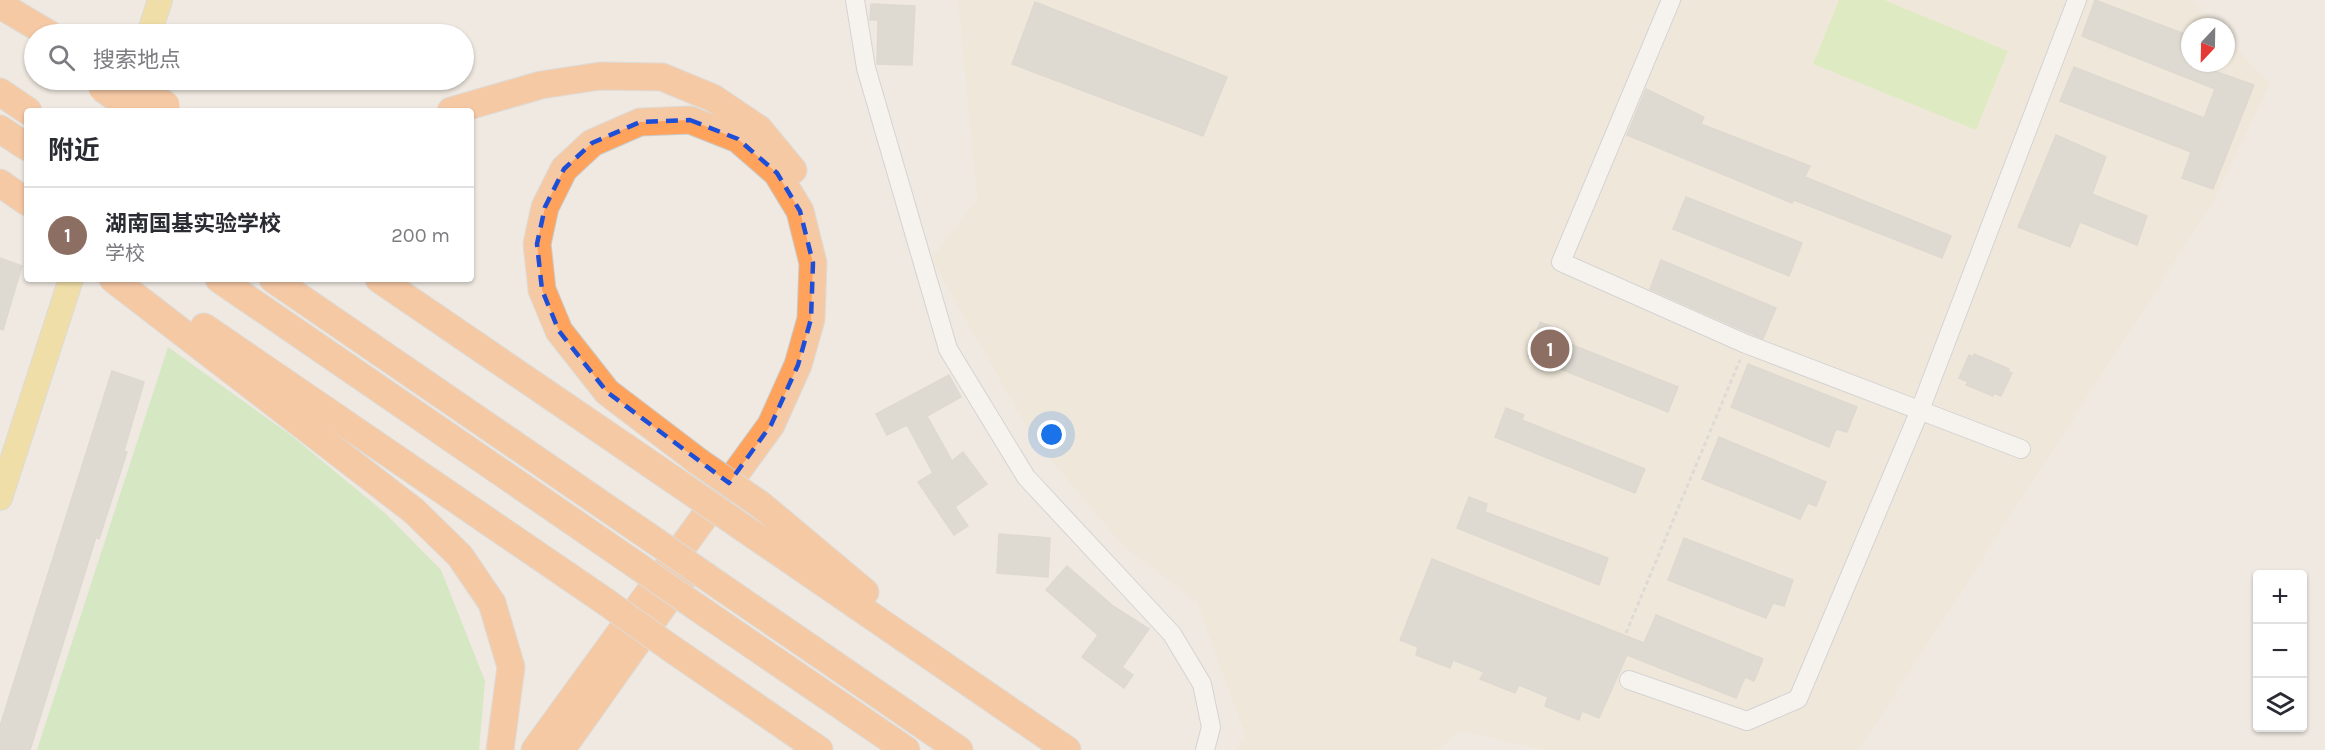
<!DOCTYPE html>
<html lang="zh">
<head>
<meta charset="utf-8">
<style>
  body { margin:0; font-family:Karla,"Noto Sans SC",sans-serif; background:#f7f7f7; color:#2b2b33 }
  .controls { position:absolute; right:18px; bottom:18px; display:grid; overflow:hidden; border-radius:6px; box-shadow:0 2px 4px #0004 }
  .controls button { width:54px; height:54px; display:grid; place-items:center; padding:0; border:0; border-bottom:2px solid #e1e1e2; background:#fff; color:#2b2b33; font:30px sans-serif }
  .compass { position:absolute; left:2181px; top:18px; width:54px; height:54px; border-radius:50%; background:#fff; box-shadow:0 2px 4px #0004; rotate:202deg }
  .you { position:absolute; left:1052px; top:435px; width:21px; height:21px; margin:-15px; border:4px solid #fff; border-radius:50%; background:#1a73e8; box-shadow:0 0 0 9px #1a73e833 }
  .badge { display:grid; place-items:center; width:39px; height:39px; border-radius:50%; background:#d93025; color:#fff; font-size:20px; font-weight:700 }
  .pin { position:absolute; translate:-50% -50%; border:3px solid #fff; box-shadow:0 2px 6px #0006 }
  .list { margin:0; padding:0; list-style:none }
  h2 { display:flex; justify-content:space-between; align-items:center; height:78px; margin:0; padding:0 24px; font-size:26px }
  h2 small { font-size:20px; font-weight:400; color:#7c7c81 }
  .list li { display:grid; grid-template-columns:39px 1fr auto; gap:18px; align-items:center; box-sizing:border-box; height:96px; padding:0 24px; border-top:2px solid #e1e1e2 }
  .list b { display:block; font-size:22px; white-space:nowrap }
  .list p { margin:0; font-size:20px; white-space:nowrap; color:#7c7c81 }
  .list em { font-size:20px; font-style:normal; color:#7c7c81 }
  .icon { flex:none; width:33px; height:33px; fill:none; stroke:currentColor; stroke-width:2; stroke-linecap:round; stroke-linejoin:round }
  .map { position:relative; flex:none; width:2325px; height:750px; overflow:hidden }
  .search { position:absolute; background:#fff; box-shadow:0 2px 4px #0004; left:24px; top:24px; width:450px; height:66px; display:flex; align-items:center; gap:15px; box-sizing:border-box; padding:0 21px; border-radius:33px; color:#7c7c81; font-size:22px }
  .panel { position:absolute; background:#fff; box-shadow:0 2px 4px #0004; left:24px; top:108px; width:450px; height:174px; border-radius:6px }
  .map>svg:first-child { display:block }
  .education { fill:#f0e6d1 }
  .green { fill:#b6e59e }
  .pitch { fill:#c9ec9a }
  .building { fill:#cbc7bf; stroke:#cbc5ba; stroke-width:1.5 }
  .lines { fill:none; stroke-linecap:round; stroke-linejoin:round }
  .minor-casing { stroke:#b4b7c1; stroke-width:20 }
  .major-casing { stroke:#c9c9c9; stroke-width:26 }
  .highway-casing { stroke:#c9c9c9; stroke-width:29 }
  .path { stroke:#c9c9c9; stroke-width:3; stroke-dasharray:4.5 3; stroke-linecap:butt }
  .minor { stroke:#fff; stroke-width:18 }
  .major { stroke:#f2d163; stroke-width:24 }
  .highway { stroke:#ffa35c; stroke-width:27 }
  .highway-bridge-casing { stroke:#c9c9c9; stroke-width:29; stroke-linecap:butt }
  .highway-bridge { stroke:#ffa35c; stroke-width:27 }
  .marked { fill:none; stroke:#1d4ed8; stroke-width:4.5; stroke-dasharray:12 8; stroke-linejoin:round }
</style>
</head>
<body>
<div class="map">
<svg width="2325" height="750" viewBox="0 0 2325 750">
  <rect width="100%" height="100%" fill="#efe9e1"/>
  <polygon class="education" points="958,0 2192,0 2217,27 2190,27 2190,63 2226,63 2226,37 2270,84 2211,206 1859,750 1543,750 1460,731 1439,750 1235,750 1245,736 1197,602 1123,546 1034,440 931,259 977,199"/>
  <polygon class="green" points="168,347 292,436 384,512 441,570 485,681 479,750 37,750"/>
  <polygon class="pitch" points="1839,0 1884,0 2008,51 1976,130 1813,64"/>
  <g class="building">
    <polygon points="2095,0 2190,36 2190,63 2205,63 2203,67 2254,85 2213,189 2182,178 2191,152 2060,101 2074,67 2204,118 2215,89 2082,36"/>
    <polygon points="1035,2 1227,77 1203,136 1012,64"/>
    <polygon points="871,4 915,6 912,65 877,64 878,20 870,20"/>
    <polygon points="1646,89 1704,117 1701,124 1810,166 1805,177 1951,236 1942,258 1794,200 1792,203 1627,135"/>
    <polygon points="2056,135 2106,157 2092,194 2147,216 2137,245 2080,222 2070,247 2018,227"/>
    <polygon points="1686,197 1802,243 1789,276 1673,229"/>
    <polygon points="0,258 22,266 3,330 0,329"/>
    <polygon points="1661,260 1776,308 1763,339 1650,289"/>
    <polygon points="1540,322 1558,329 1555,338 1678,387 1668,412 1528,356"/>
    <polygon points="1974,354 2009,369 2008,371 2012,373 2001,396 1994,393 1993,396 1966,385 1968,382 1959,378 1969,355 1973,357"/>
    <polygon points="1748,364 1857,407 1847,432 1836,429 1829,447 1731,407"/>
    <polygon points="112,371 144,382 124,451 127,452 99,539 96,537 30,750 0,750 0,726"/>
    <polygon points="949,375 961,397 927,416 952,461 963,452 987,484 955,507 968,526 954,535 918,482 933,473 907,425 887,435 876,414"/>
    <polygon points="1506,408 1524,415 1522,420 1645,469 1635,493 1495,437"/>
    <polygon points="1719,437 1826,482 1816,506 1808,503 1800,519 1702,479"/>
    <polygon points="1469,497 1487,504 1485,512 1608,558 1599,585 1457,528"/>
    <polygon points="999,534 1050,538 1048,577 997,573"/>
    <polygon points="1684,538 1793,580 1784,606 1773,603 1766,618 1668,580"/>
    <polygon points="1432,559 1644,643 1656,615 1763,659 1754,681 1745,677 1736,698 1627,655 1599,718 1582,711 1579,720 1545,706 1548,697 1519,685 1515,693 1480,679 1484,672 1453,660 1450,668 1416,655 1418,647 1400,640"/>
    <polygon points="1067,566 1113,606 1149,629 1122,667 1133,675 1124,688 1082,657 1098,635 1046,590"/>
  </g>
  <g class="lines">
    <g class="minor-casing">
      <g id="minor">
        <polyline points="855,0 866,68 948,349 1026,477 1172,634 1202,684 1211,727 1205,750"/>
        <polyline points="1671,0 1561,262 1746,344 2021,449"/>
        <polyline points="1629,680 1747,721 1798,699 1920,410 2077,0"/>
      </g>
    </g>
    <g class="major-casing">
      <g id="major">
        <polyline points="149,34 160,0"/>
        <polyline points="0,498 71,279"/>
      </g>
    </g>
    <g class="highway-casing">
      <g id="highway">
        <polyline points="0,5 49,34"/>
        <polyline points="0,92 28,111"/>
        <polyline points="451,111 541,85 600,76 662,77 713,98 759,129 793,170"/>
        <polyline points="0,129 27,147"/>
        <polyline points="0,183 27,202"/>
        <polyline points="113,279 414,511 460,556 492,603 511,667 500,750"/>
        <polyline points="219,279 639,567"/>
        <polyline points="273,279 655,541"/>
        <polyline points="379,279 684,487"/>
        <polyline points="204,327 606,602"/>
        <polyline points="761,505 865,592"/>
        <polyline points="742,527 1067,750"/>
        <polyline points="717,584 959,750"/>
        <polyline points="698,608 906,750"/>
        <polyline points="672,649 819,750"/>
        <polyline points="535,750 771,425 798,365 811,319 813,263 800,211 777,173 738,139 690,120 640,122 592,143 564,169 545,207 537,244 542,290 559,331 607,392 699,462"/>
        <polyline points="561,750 687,572"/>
      </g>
    </g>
    <polyline class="path" points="1626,633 1740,360"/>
    <use href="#minor" class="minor"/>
    <use href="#major" class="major"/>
    <use href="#highway" class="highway"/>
    <g class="highway-bridge-casing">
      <g id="highway-bridge">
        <polyline points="123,80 166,105"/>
        <polyline points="102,88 135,111"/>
        <polyline points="699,462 761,505"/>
        <polyline points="684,487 742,527"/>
        <polyline points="655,541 717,584"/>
        <polyline points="639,567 698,608"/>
        <polyline points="606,602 672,649"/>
      </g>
    </g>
    <use href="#highway-bridge" class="highway-bridge"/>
  </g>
  <path d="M0 0H2325V750H0ZM690,120L738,139L777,173L800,211L813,263L811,319L798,365L771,425L729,483L607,392L559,331L542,290L537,244L545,207L564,169L592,143L640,122Z" fill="#efe9e1" fill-opacity=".55" fill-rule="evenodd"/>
  <path class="marked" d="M690,120L738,139L777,173L800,211L813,263L811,319L798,365L771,425L729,483L607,392L559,331L542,290L537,244L545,207L564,169L592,143L640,122Z"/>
</svg>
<div class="controls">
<button>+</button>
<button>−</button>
<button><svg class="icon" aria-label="layers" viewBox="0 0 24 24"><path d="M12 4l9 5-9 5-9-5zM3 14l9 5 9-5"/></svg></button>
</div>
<svg class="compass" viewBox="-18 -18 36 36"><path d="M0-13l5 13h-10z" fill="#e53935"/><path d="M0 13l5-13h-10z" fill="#7c7c81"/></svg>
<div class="you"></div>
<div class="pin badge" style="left:1550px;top:349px;background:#8d6e63">1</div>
<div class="search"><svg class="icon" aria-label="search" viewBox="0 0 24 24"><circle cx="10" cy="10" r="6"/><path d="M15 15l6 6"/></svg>搜索地点</div>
<section class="panel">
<h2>附近<small></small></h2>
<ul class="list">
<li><span class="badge" style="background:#8d6e63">1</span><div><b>湖南国基实验学校</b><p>学校</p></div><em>200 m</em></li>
</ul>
</section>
</div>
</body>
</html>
